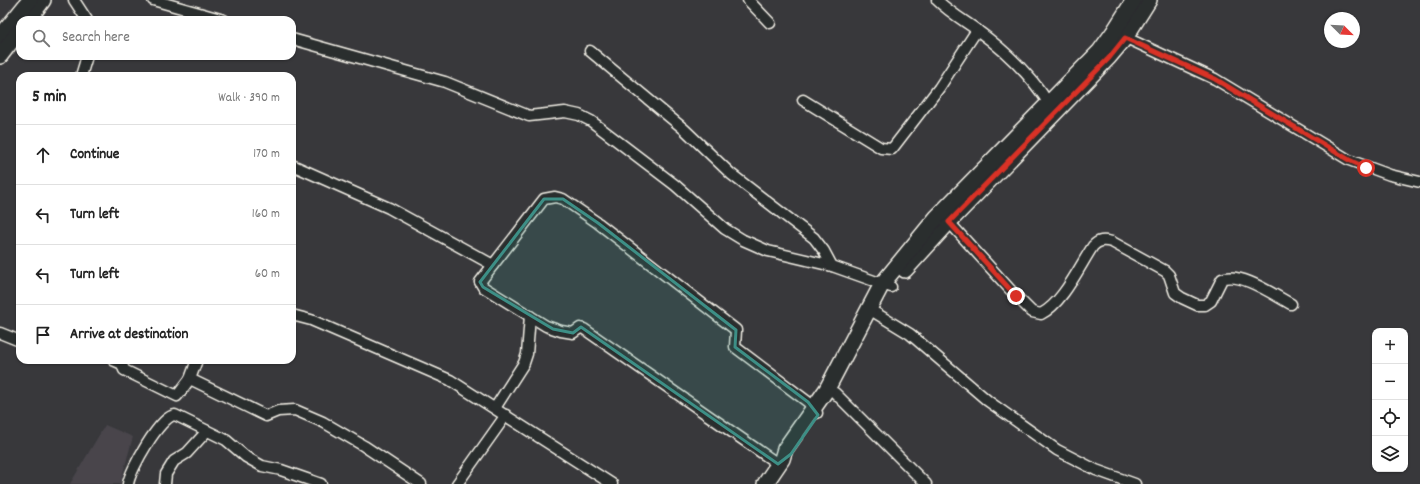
<!DOCTYPE html>
<html lang="en">
<head>
<meta charset="utf-8">
<style>
  body { margin:0; font-family:Dekko,sans-serif; background:#f6f6f6; color:#222 }
  .controls { position:absolute; right:12px; bottom:12px; display:grid; overflow:hidden; border-radius:8px; box-shadow:0 1px 3px #0004 }
  .controls button { width:36px; height:36px; display:grid; place-items:center; padding:0; border:0; border-bottom:1px solid #e0e0e0; background:#fff; color:#222; font:20px sans-serif }
  .compass { position:absolute; left:1324px; top:12px; width:36px; height:36px; border-radius:50%; background:#fff; box-shadow:0 1px 3px #0004; rotate:114deg }
  .stop { position:absolute; width:12px; height:12px; margin:-9px; border:3px solid #d93025; border-radius:50%; background:#fff }
  .stop.end { background:#d93025; border-color:#fff; box-shadow:0 1px 4px #0008 }
  .list { margin:0; padding:0; list-style:none }
  h2 { display:flex; justify-content:space-between; align-items:center; height:52px; margin:0; padding:0 16px; font-size:17px }
  h2 small { font-size:13px; font-weight:400; color:#767676 }
  .list li { display:grid; grid-template-columns:26px 1fr auto; gap:12px; align-items:center; box-sizing:border-box; height:60px; padding:0 16px; border-top:1px solid #e0e0e0 }
  .list b { display:block; font-size:15px; white-space:nowrap }
  .list em { font-size:13px; font-style:normal; color:#767676 }
  .icon { flex:none; width:22px; height:22px; fill:none; stroke:currentColor; stroke-width:2; stroke-linecap:round; stroke-linejoin:round }
  .map { position:relative; flex:none; width:1420px; height:484px; overflow:hidden }
  .search { position:absolute; background:#fff; box-shadow:0 1px 3px #0004; left:16px; top:16px; width:280px; height:44px; display:flex; align-items:center; gap:10px; box-sizing:border-box; padding:0 14px; border-radius:12px; color:#767676; font-size:15px }
  .panel { position:absolute; background:#fff; box-shadow:0 1px 3px #0004; left:16px; top:72px; width:280px; height:292px; border-radius:12px }
  .map>svg:first-child { display:block }
  .built { fill:#48454b }
  .lines { fill:none; stroke-linecap:round; stroke-linejoin:round }
  .street-casing { stroke:#f4f1e8; stroke-width:13 }
  .secondary-casing { stroke:#f4f1e8; stroke-width:18 }
  .street { stroke:#2a2d2e; stroke-width:10 }
  .secondary { stroke:#2a2d2e; stroke-width:15 }
  .route { stroke:#d93025; stroke-width:5 }
  .marked { fill:#3d8f86; fill-opacity:0.2; stroke:#3d8f86; stroke-width:3; stroke-linejoin:round }
</style>
</head>
<body>
<div class="map">
<svg width="1420" height="484" viewBox="0 0 1420 484">
  <rect width="100%" height="100%" fill="#38383b"/>
  <filter id="ink" filterUnits="userSpaceOnUse"><feTurbulence type="fractalNoise" baseFrequency=".025" numOctaves="2"/><feDisplacementMap in="SourceGraphic" scale="8" xChannelSelector="R" yChannelSelector="G"/><feConvolveMatrix kernelMatrix="1 2 1 2 8 2 1 2 1" color-interpolation-filters="sRGB"/></filter>
  <g filter="url(#ink)">
    <polygon class="built" points="105,425 133,437 120,484 70,484"/>
    <g class="lines">
      <g class="street-casing">
        <g id="street">
          <polyline points="74,0 87,20"/>
          <polyline points="153,0 224,20"/>
          <polyline points="748,0 770,23"/>
          <path d="M937,0C949,12 963,20 977,30C1006,51 1032,76 1051,107"/>
          <polyline points="1120,35 1215,79 1349,160 1390,175 1420,182"/>
          <polyline points="292,39 445,82 529,116 565,112 579,115 591,121 675,185 725,229 743,240 768,251 832,266 891,287"/>
          <polyline points="590,51 684,129 731,174 814,238 824,251 832,266"/>
          <polyline points="81,76 87,56"/>
          <polyline points="803,100 881,148 892,149 939,88 977,30"/>
          <polyline points="292,165 389,208 493,265 544,199 555,197 563,199 598,223 736,330 735,347 808,402 817,413"/>
          <path d="M949,222L1016,296L1032,312L1041,314C1063,303 1079,267 1093,246C1099,240 1103,240 1112,242L1165,271L1169,275L1175,293L1182,298L1197,305H1205L1211,301L1222,279C1240,271 1274,295 1291,304"/>
          <polyline points="493,265 480,282 483,287 546,326 561,331 573,333 580,328 584,329 778,464"/>
          <polyline points="869,309 910,334 988,401 1057,450 1096,470 1135,484"/>
          <polyline points="292,315 311,320 450,380 612,484"/>
          <polyline points="0,333 20,341"/>
          <polyline points="113,360 122,364 124,370 177,396 190,379 266,416 278,411 295,410 323,422 364,446 421,484"/>
          <polyline points="190,379 197,360"/>
          <polyline points="835,393 926,484"/>
          <polyline points="495,408 524,363 527,354 530,316"/>
          <path d="M128,484C130,470 160,416 175,415L226,440L246,457L262,466L281,470L321,484"/>
          <polyline points="165,484 166,474 174,461 187,453 207,431"/>
          <polyline points="457,484 506,415"/>
        </g>
      </g>
      <g class="secondary-casing">
        <g id="secondary">
          <polyline points="28,20 43,0"/>
          <polyline points="0,37 30,0"/>
          <polyline points="0,56 20,30"/>
          <polyline points="905,270 949,222 1109,57 1125,38 1149,0"/>
          <polyline points="765,484 782,459 785,449 827,389 882,284 937,217 1100,51 1113,33 1134,0"/>
        </g>
      </g>
      <use href="#street" class="street"/>
      <use href="#secondary" class="secondary"/>
    </g>
  </g>
  <g class="lines" filter="url(#ink)">
    <polyline class="route" points="1016,296 949,222 1109,58 1125,38 1215,79 1349,160 1366,168"/>
  </g>
  <path class="marked" d="M544,199H563L598,223L736,330L735,347L808,402L818,415L791,454L778,464L581,327L573,333L553,329L483,287L480,282Z"/>
</svg>
<div class="controls">
<button>+</button>
<button>−</button>
<button><svg class="icon" aria-label="locate" viewBox="0 0 24 24"><circle cx="12" cy="12" r="6"/><path d="M12 2v4M12 18v4M2 12h4M18 12h4"/></svg></button>
<button><svg class="icon" aria-label="layers" viewBox="0 0 24 24"><path d="M12 4l9 5-9 5-9-5zM3 14l9 5 9-5"/></svg></button>
</div>
<svg class="compass" viewBox="-18 -18 36 36"><path d="M0-13l5 13h-10z" fill="#e53935"/><path d="M0 13l5-13h-10z" fill="#767676"/></svg>
<div class="stop" style="left:1366px;top:168px"></div>
<div class="stop end" style="left:1016px;top:296px"></div>
<div class="search"><svg class="icon" aria-label="search" viewBox="0 0 24 24"><circle cx="10" cy="10" r="6"/><path d="M15 15l6 6"/></svg>Search here</div>
<section class="panel">
<h2>5 min<small>Walk · 390 m</small></h2>
<ul class="list">
<li><svg class="icon" aria-label="ahead" viewBox="0 0 24 24"><path d="M12 20V5M6 11l6-6 6 6"/></svg><div><b>Continue</b></div><em>170 m</em></li>
<li><svg class="icon" aria-label="left" viewBox="0 0 24 24"><path d="M17 20v-9H6M10 6l-5 5 5 5"/></svg><div><b>Turn left</b></div><em>160 m</em></li>
<li><svg class="icon" aria-label="left" viewBox="0 0 24 24"><path d="M17 20v-9H6M10 6l-5 5 5 5"/></svg><div><b>Turn left</b></div><em>60 m</em></li>
<li><svg class="icon" aria-label="arrive" viewBox="0 0 24 24"><path d="M6 21V4h12l-3 4 3 4H6"/></svg><div><b>Arrive at destination</b></div></li>
</ul>
</section>
</div>
</body>
</html>
